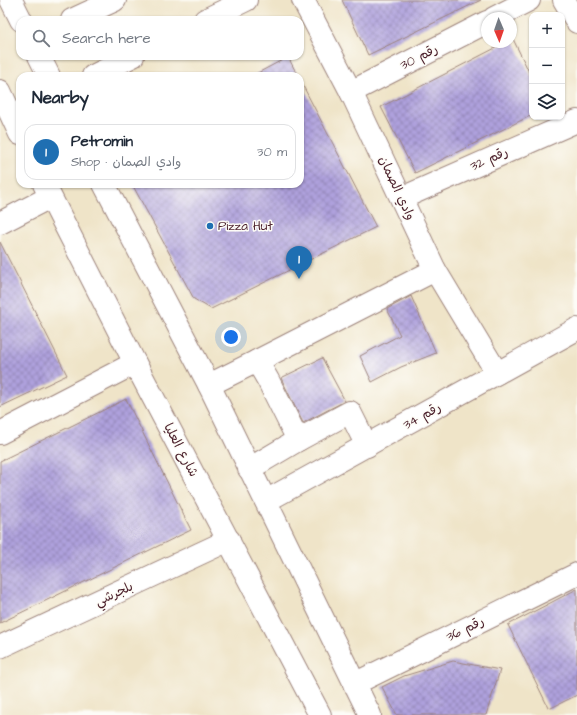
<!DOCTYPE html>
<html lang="en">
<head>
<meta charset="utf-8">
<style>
  body { margin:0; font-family:"Architects Daughter","Playpen Sans Arabic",sans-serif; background:#f6f6f7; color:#1f2937 }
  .controls { position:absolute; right:12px; top:12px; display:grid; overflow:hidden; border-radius:8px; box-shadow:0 1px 3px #0004 }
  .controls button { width:36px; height:36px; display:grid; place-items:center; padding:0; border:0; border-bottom:1px solid #e0e1e3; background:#fff; color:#1f2937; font:20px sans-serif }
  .compass { position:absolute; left:481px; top:12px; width:36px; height:36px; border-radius:50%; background:#fff; box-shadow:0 1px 3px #0004; rotate:178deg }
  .you { position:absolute; left:231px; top:337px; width:14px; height:14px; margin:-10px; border:3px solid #fff; border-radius:50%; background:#1a73e8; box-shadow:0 0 0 6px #1a73e833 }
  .badge { display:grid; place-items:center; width:26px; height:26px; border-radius:50%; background:#1f6fb2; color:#fff; font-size:13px; font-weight:700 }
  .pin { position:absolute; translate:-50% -33px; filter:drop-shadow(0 1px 2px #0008) }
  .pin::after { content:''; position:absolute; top:21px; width:14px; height:12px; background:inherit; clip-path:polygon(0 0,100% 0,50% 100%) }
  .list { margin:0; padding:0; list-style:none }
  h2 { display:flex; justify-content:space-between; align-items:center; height:52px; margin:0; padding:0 16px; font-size:17px }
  h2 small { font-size:13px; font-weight:400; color:#747a83 }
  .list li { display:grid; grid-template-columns:26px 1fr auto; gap:12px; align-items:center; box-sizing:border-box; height:56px; margin:0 8px 8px; padding:0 8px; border:1px solid #e0e1e3; border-radius:12px }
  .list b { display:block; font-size:15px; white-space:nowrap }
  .list p { margin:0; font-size:13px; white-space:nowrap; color:#747a83 }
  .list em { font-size:13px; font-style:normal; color:#747a83 }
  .icon { flex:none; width:22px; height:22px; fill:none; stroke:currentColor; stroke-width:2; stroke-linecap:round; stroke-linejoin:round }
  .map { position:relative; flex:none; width:577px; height:715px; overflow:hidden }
  .search { position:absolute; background:#fff; box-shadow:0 1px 3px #0004; left:16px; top:16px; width:288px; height:44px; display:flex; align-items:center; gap:10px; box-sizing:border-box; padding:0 14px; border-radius:12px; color:#747a83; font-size:15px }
  .panel { position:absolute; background:#fff; box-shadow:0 1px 3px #0004; left:16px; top:72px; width:288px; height:116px; border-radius:12px }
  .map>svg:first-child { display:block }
  .building { fill:url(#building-cross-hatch) }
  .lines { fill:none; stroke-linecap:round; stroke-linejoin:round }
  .minor-casing { stroke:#9c827a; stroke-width:24 }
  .major-casing { stroke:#9c827a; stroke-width:24 }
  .minor { stroke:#fff; stroke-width:22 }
  .major { stroke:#fff; stroke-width:22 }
  .poi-dot { fill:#1f6fb2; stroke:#fdfcf7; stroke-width:1.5 }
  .labels { text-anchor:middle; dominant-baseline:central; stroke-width:3; stroke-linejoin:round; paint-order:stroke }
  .street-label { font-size:13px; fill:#4a1f2b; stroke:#fdfcf7 }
  .poi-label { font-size:13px; fill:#4a1f2b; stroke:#fdfcf7; text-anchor:start }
</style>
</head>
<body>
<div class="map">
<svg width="577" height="715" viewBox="0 0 577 715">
  <defs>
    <pattern id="building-cross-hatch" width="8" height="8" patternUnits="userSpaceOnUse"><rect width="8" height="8" fill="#afa1dd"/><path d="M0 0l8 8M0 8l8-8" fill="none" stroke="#9083b3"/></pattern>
  </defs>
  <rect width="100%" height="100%" fill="#fdfcf7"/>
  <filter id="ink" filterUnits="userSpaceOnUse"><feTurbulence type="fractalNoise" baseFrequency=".025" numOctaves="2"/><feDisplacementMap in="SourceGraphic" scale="8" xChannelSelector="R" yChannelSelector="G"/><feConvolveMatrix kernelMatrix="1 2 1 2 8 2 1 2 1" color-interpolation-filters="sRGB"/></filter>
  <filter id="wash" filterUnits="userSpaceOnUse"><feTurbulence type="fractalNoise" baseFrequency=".012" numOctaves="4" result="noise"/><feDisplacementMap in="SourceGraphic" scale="16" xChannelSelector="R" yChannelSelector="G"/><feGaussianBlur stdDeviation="0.9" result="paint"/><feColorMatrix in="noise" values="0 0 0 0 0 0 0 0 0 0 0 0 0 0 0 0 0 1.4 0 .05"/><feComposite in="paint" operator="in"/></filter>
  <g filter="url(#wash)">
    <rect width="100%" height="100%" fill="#efe4c8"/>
    <g id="blocks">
      <g class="building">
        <polygon points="342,0 481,0 368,55"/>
        <polygon points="513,39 532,78 532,115 415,173 381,107 507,42 511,42 511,40"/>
        <polygon points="288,57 298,76 252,76"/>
        <polygon points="300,80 376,227 211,309 194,299 132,184 300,184"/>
        <polygon points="0,242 67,375 0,407"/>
        <polygon points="411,296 436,353 401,367 372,382 360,356 400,335 387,309"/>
        <polygon points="322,358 345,401 303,423 281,378"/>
        <polygon points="126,399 191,530 0,623 0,461"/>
        <polygon points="577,589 577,695 549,709 508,625"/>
        <polygon points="453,661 500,670 486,715 397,715 382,687 404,676"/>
      </g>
    </g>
  </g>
  <g filter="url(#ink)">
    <use href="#blocks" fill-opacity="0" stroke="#9c827a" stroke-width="1"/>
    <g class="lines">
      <g class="minor-casing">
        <g id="minor">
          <polyline points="303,0 351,92 435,270 497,373"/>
          <polyline points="564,0 577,22"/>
          <polyline points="494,18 529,0"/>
          <polyline points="72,20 115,0"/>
          <polyline points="205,20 246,0"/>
          <polyline points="93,76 133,56"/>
          <polyline points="351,92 487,22"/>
          <polyline points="402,198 577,121"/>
          <polyline points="0,223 50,197"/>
          <polyline points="257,361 435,270"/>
          <polyline points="209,385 257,361 268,380 298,440"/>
          <polyline points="0,433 135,363"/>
          <polyline points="249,469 298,440 350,412 367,446"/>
          <polyline points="266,501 577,329"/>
          <polyline points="0,647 229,540"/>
          <polyline points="354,684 577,574"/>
        </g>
      </g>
      <g class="major-casing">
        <g id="major">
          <polyline points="11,0 21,20"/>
          <polyline points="39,56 49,76"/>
          <polyline points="0,91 20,134"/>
          <polyline points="44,184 135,363 320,715"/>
          <polyline points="104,184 209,385 370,715"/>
        </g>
      </g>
      <use href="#minor" class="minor"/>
      <use href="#major" class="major"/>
    </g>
  </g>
  <circle class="poi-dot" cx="210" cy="226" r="4"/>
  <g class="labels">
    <g class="street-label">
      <text transform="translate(419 57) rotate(-27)">رقم 30</text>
      <text transform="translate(489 159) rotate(-24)">رقم 32</text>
      <text transform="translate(397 188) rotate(65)">وادي الصمان</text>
      <text transform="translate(422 416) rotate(-29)">رقم 34</text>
      <text transform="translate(181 450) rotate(62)">شارع العليا</text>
      <text transform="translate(114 594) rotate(-25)">بلجرشي</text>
      <text transform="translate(465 629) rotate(-26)">رقم 36</text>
    </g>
    <g class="poi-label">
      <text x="218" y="226">Pizza Hut</text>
    </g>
  </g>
</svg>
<div class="controls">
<button>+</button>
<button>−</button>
<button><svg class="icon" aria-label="layers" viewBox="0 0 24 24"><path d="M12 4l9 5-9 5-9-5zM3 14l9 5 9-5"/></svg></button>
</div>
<svg class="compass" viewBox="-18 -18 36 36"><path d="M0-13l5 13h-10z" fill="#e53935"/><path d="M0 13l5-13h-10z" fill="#747a83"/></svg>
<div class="you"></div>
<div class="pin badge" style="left:299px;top:279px">1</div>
<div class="search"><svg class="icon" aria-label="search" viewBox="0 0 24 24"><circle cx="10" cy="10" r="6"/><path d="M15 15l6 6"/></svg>Search here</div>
<section class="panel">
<h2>Nearby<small></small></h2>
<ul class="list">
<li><span class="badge">1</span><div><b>Petromin</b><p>Shop · وادي الصمان</p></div><em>30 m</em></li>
</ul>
</section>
</div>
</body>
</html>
